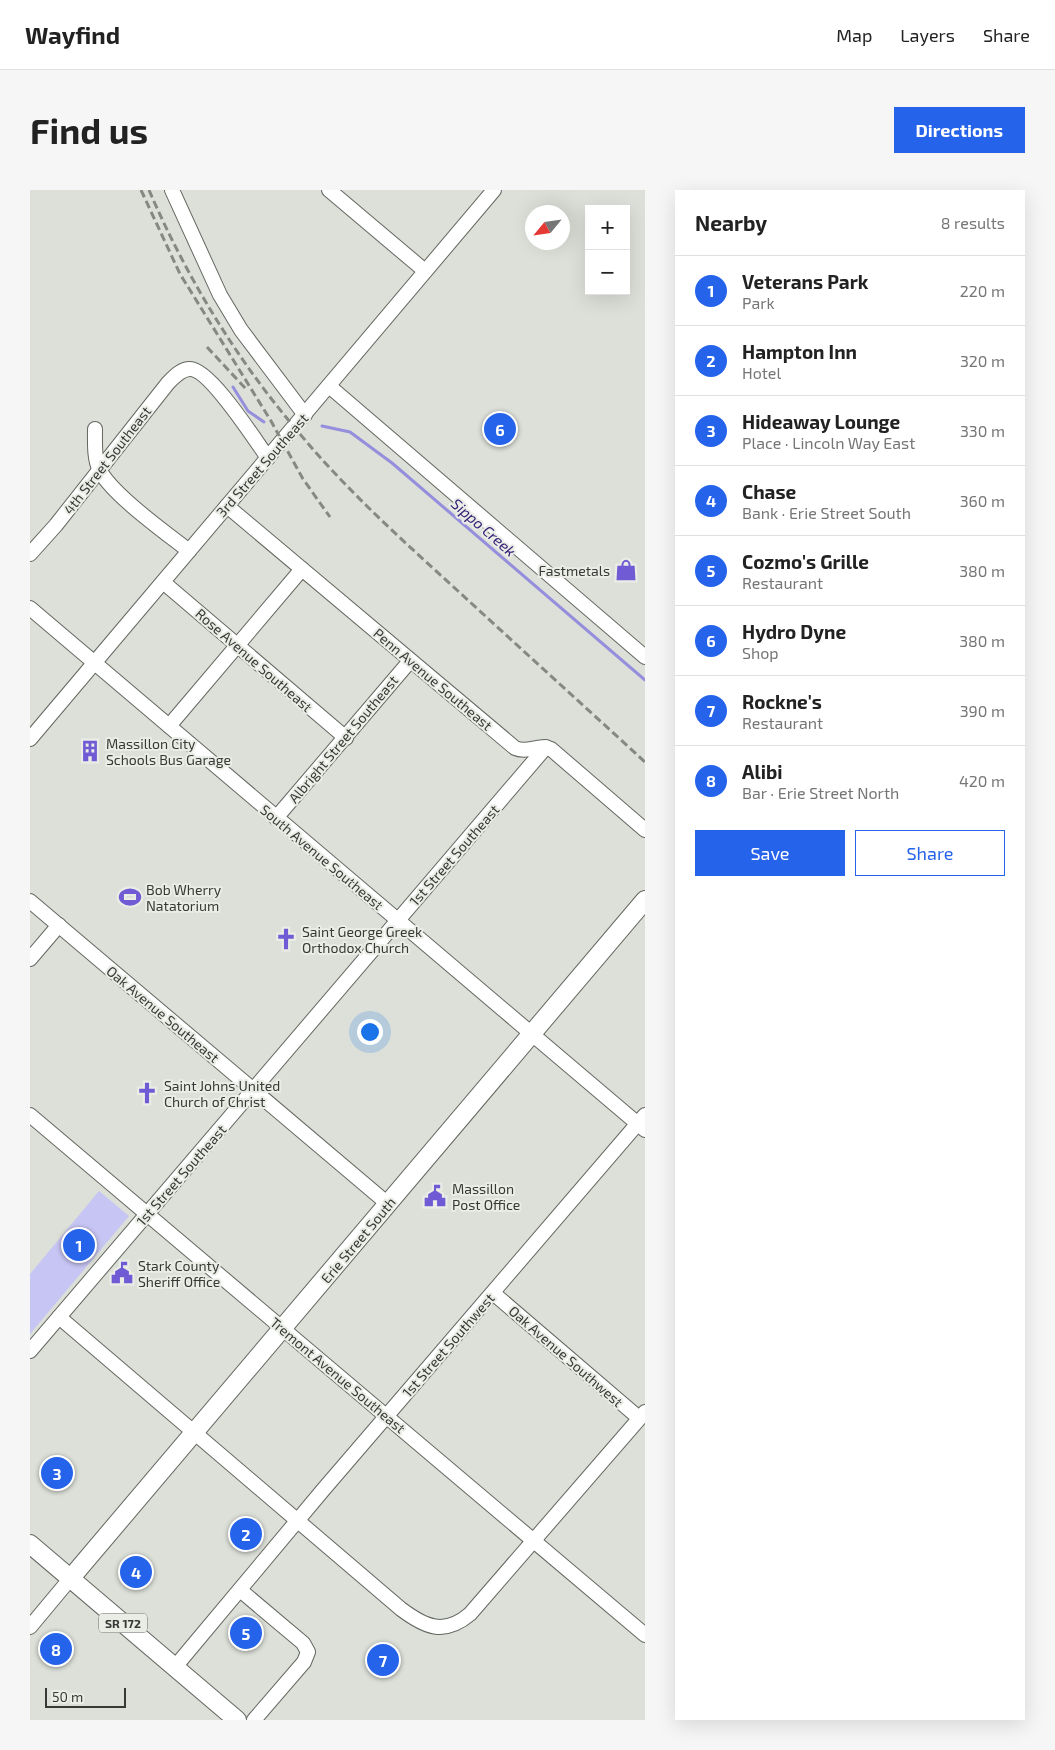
<!DOCTYPE html>
<html lang="en">
<head>
<meta charset="utf-8">
<style>
  body { margin:0; font-family:"Exo 2",sans-serif; background:#f6f6f6; color:#222 }
  .controls { position:absolute; right:15px; top:15px; display:grid; overflow:hidden; border-radius:0px; box-shadow:0 5px 20px #0002 }
  .controls button { width:45px; height:45px; display:grid; place-items:center; padding:0; border:0; border-bottom:1px solid #e0e0e0; background:#fff; color:#222; font:25px sans-serif }
  .compass { position:absolute; left:495px; top:15px; width:45px; height:45px; border-radius:50%; background:#fff; box-shadow:0 5px 20px #0002; rotate:241deg }
  .scale { position:absolute; left:15px; bottom:12px; width:81px; box-sizing:border-box; padding-left:5px; border:2px solid #373936; border-top:0; font-size:14px; line-height:18px; white-space:nowrap; color:#373936; -webkit-text-stroke:4px #e9ede6; paint-order:stroke }
  .you { position:absolute; left:339px; top:841px; width:18px; height:18px; margin:-12px; border:4px solid #fff; border-radius:50%; background:#1a73e8; box-shadow:0 0 0 8px #1a73e833 }
  .badge { display:grid; place-items:center; width:32px; height:32px; border-radius:50%; background:#2563eb; color:#fff; font-size:16px; font-weight:700 }
  .pin { position:absolute; translate:-50% -50%; border:2px solid #fff; box-shadow:0 1px 5px #0006 }
  .list { margin:0; padding:0; list-style:none }
  h2 { display:flex; justify-content:space-between; align-items:center; height:65px; margin:0; padding:0 20px; font-size:21px }
  h2 small { font-size:16px; font-weight:400; color:#767676 }
  .list li { display:grid; grid-template-columns:32px 1fr auto; gap:15px; align-items:center; box-sizing:border-box; height:70px; padding:0 20px; border-top:1px solid #e0e0e0 }
  .list b { display:block; font-size:19px; white-space:nowrap }
  .list p { margin:0; font-size:16px; white-space:nowrap; color:#767676 }
  .list em { font-size:16px; font-style:normal; color:#767676 }
  .actions { display:flex; gap:10px; padding:15px 20px }
  .actions a { flex:1; padding:11px 0; border:1px solid #2563eb; border-radius:0px; text-align:center; font-size:18px; color:#2563eb }
  .actions .main { background:#2563eb; color:#fff }
  .map { position:relative; flex:none; width:615px; height:1530px; overflow:hidden; border-radius:0px }
  header { display:flex; align-items:center; gap:30px; box-sizing:border-box; height:70px; padding:0 25px; background:#fff; border-bottom:1px solid #e0e0e0 }
  header strong { font-size:24px }
  nav { display:flex; gap:28px; margin-inline-start:auto; font-size:18px }
  .intro { display:flex; align-items:center; justify-content:space-between; box-sizing:border-box; height:120px; padding:0 30px }
  h1 { margin:0; font-size:35px }
  .button { padding:12px 22px; border-radius:0px; background:#2563eb; color:#fff; font-size:18px; font-weight:700 }
  main { display:flex; gap:30px; padding:0 30px }
  aside { flex:1; background:#fff; border-radius:0px; box-shadow:0 5px 20px #0002 }
  .map>svg:first-child { display:block }
  .green { fill:#c7c5f3 }
  .lines { fill:none; stroke-linecap:round; stroke-linejoin:round }
  .stream { stroke:#958edd; stroke-width:3 }
  .minor-casing { stroke:#636760; stroke-width:16 }
  .major-casing { stroke:#636760; stroke-width:20 }
  .minor { stroke:#fff; stroke-width:14 }
  .major { stroke:#fff; stroke-width:18 }
  .rail { stroke:#868983; stroke-width:3; stroke-dasharray:8 4; stroke-linecap:butt }
  .labels { text-anchor:middle; dominant-baseline:central; stroke-width:4; stroke-linejoin:round; paint-order:stroke }
  .shield { fill:#e9ede6; stroke:#6c6f6b; stroke-width:1 }
  .shield-label { font-size:12px; font-weight:bold; fill:#373936 }
  .street-label { font-size:14px; fill:#373936; stroke:#e9ede6 }
  .poi-label { font-size:14px; fill:#373936; stroke:#e9ede6; text-anchor:start }
  .water-label { font-size:15px; font-style:italic; fill:#321975; stroke:#e9ede6 }
</style>
</head>
<body>
<header>
<strong>Wayfind</strong>
<nav><a>Map</a><a>Layers</a><a>Share</a></nav>
</header>
<div class="intro"><h1>Find us</h1><a class="button">Directions</a></div>
<main>
<div class="map">
<svg width="615" height="1530" viewBox="0 0 615 1530">
  <rect width="100%" height="100%" fill="#dce0d8"/>
  <polygon class="green" points="69,1001 99,1026 0,1144 0,1084"/>
  <g class="lines">
    <g class="stream">
      <polyline points="203,197 218,221 234,232"/>
      <polyline points="292,236 320,242 362,273 615,490"/>
    </g>
    <g class="minor-casing">
      <g id="minor">
        <polyline points="142,0 190,105 211,140 275,225"/>
        <polyline points="299,0 395,81"/>
        <polyline points="299,196 615,467"/>
        <path d="M65,239C65,253 64,269 70,281C84,306 135,342 159,361"/>
        <path d="M197,316L485,558C498,564 509,553 521,559L615,640"/>
        <path d="M0,364L26,335L138,193C144,187 151,179 160,179C180,179 225,250 238,268"/>
        <polyline points="133,392 316,548"/>
        <polyline points="0,418 615,940"/>
        <polyline points="139,536 272,379"/>
        <polyline points="0,549 464,0"/>
        <polyline points="246,628 380,471"/>
        <polyline points="0,711 358,1014"/>
        <polyline points="0,769 29,735"/>
        <polyline points="0,925 615,1445"/>
        <polyline points="463,1103 609,1228"/>
        <path d="M29,1127L371,1419C395,1437 414,1446 440,1424L615,1222"/>
        <polyline points="0,1161 516,557"/>
        <polyline points="210,1400 273,1453 278,1462 274,1472 224,1530"/>
        <polyline points="0,1437 40,1389"/>
        <polyline points="145,1477 293,1300 615,925"/>
      </g>
    </g>
    <g class="major-casing">
      <g id="major">
        <polyline points="0,1354 207,1530"/>
        <polyline points="40,1389 615,710"/>
      </g>
    </g>
    <use href="#minor" class="minor"/>
    <use href="#major" class="major"/>
    <g class="rail">
      <polyline points="111,0 150,84 241,231 273,289 300,327"/>
      <path d="M119,0C156,86 205,167 265,238C314,298 371,349 428,401C490,458 553,515 615,572"/>
      <polyline points="177,157 216,199"/>
    </g>
  </g>
  <defs>
    <g id="shop-bare" transform="scale(1.725)"><path d="M-5-2.5h2.3a2.7 3.5 0 0 1 5.4 0H5L5.5 6h-11ZM-1.5-2.5h3a1.5 2.3 0 0 0-3 0Z" fill="#715bd5" stroke="#e9ede6" stroke-width="2.5" paint-order="stroke"/></g>
    <g id="building-bare" transform="scale(1.725)"><path d="M-4-6H4V6H1V3H-1V6H-4ZM-2.5-4.3h1.7v1.8h-1.7ZM.8-4.3h1.7v1.8H.8ZM-2.5-1h1.7V.8h-1.7ZM.8-1h1.7V.8H.8Z" fill="#715bd5" stroke="#e9ede6" stroke-width="2.5" paint-order="stroke"/></g>
    <g id="stadium-bare" transform="scale(1.725)"><path d="M0-5a6.5 5 0 1 0 0 10a6.5 5 0 1 0 0-10ZM-3.5-1.8h7v3.6h-7Z" fill="#715bd5" stroke="#e9ede6" stroke-width="2.5" paint-order="stroke"/></g>
    <g id="church-bare" transform="scale(1.725)"><path d="M-1.2-6h2.4v3.5h3.3v2.4h-3.3V6h-2.4V-.1h-3.3v-2.4h3.3Z" fill="#715bd5" stroke="#e9ede6" stroke-width="2.5" paint-order="stroke"/></g>
    <g id="civic-bare" transform="scale(1.725)"><path d="M-.6-6.5H3V-4.5H.6V-3L4-1V1h2V6H-6V1h2V-1L-.6-3ZM-1.2 2.5V6h2.4V2.5Z" fill="#715bd5" stroke="#e9ede6" stroke-width="2.5" paint-order="stroke"/></g>
  </defs>
  <g fill-rule="evenodd">
    <use href="#shop-bare" x="596" y="380"/>
    <use href="#building-bare" x="60" y="561"/>
    <use href="#stadium-bare" x="100" y="707"/>
    <use href="#church-bare" x="256" y="749"/>
    <use href="#church-bare" x="117" y="903"/>
    <use href="#civic-bare" x="405" y="1006"/>
    <use href="#civic-bare" x="92" y="1083"/>
  </g>
  <g class="labels">
    <rect class="shield" x="69" y="1423.5" width="48" height="19" rx="4"/>
    <g class="shield-label">
      <text x="93" y="1433">SR 172</text>
    </g>
    <g class="street-label">
      <text transform="translate(77 270) rotate(-52)">4th Street Southeast</text>
      <text transform="translate(232 275) rotate(-49)">3rd Street Southeast</text>
      <text transform="translate(224 470) rotate(41)">Rose Avenue Southeast</text>
      <text transform="translate(403 489) rotate(40)">Penn Avenue Southeast</text>
      <text transform="translate(313 549) rotate(-50)">Albright Street Southeast</text>
      <text transform="translate(424 665) rotate(-49)">1st Street Southeast</text>
      <text transform="translate(292 667) rotate(40)">South Avenue Southeast</text>
      <text transform="translate(133 824) rotate(40)">Oak Avenue Southeast</text>
      <text transform="translate(151 985) rotate(-49)">1st Street Southeast</text>
      <text transform="translate(328 1050) rotate(-50)">Erie Street South</text>
      <text transform="translate(418 1155) rotate(-49)">1st Street Southwest</text>
      <text transform="translate(536 1166) rotate(41)">Oak Avenue Southwest</text>
      <text transform="translate(308 1185) rotate(40)">Tremont Avenue Southeast</text>
    </g>
    <g class="poi-label">
      <text x="580" y="380" text-anchor="end">Fastmetals</text>
      <text x="76" y="553">Massillon City<tspan x="76" dy="16">Schools Bus Garage</tspan></text>
      <text x="116" y="699">Bob Wherry<tspan x="116" dy="16">Natatorium</tspan></text>
      <text x="272" y="741">Saint George Greek<tspan x="272" dy="16">Orthodox Church</tspan></text>
      <text x="134" y="895">Saint Johns United<tspan x="134" dy="16">Church of Christ</tspan></text>
      <text x="422" y="998">Massillon<tspan x="422" dy="16">Post Office</tspan></text>
      <text x="108" y="1075">Stark County<tspan x="108" dy="16">Sheriff Office</tspan></text>
    </g>
    <g class="water-label">
      <text transform="translate(454 337) rotate(41)">Sippo Creek</text>
    </g>
  </g>
</svg>
<div class="controls">
<button>+</button>
<button>−</button>
</div>
<svg class="compass" viewBox="-18 -18 36 36"><path d="M0-13l5 13h-10z" fill="#e53935"/><path d="M0 13l5-13h-10z" fill="#767676"/></svg>
<div class="scale">50 m</div>
<div class="you"></div>
<div class="pin badge" style="left:49px;top:1055px">1</div>
<div class="pin badge" style="left:216px;top:1344px">2</div>
<div class="pin badge" style="left:27px;top:1283px">3</div>
<div class="pin badge" style="left:106px;top:1382px">4</div>
<div class="pin badge" style="left:216px;top:1443px">5</div>
<div class="pin badge" style="left:470px;top:239px">6</div>
<div class="pin badge" style="left:353px;top:1470px">7</div>
<div class="pin badge" style="left:26px;top:1459px">8</div>
</div>
<aside>
<h2>Nearby<small>8 results</small></h2>
<ul class="list">
<li><span class="badge">1</span><div><b>Veterans Park</b><p>Park</p></div><em>220 m</em></li>
<li><span class="badge">2</span><div><b>Hampton Inn</b><p>Hotel</p></div><em>320 m</em></li>
<li><span class="badge">3</span><div><b>Hideaway Lounge</b><p>Place · Lincoln Way East</p></div><em>330 m</em></li>
<li><span class="badge">4</span><div><b>Chase</b><p>Bank · Erie Street South</p></div><em>360 m</em></li>
<li><span class="badge">5</span><div><b>Cozmo's Grille</b><p>Restaurant</p></div><em>380 m</em></li>
<li><span class="badge">6</span><div><b>Hydro Dyne</b><p>Shop</p></div><em>380 m</em></li>
<li><span class="badge">7</span><div><b>Rockne's</b><p>Restaurant</p></div><em>390 m</em></li>
<li><span class="badge">8</span><div><b>Alibi</b><p>Bar · Erie Street North</p></div><em>420 m</em></li>
</ul>
<div class="actions"><a class="main">Save</a><a>Share</a></div>
</aside>
</main>
</body>
</html>
